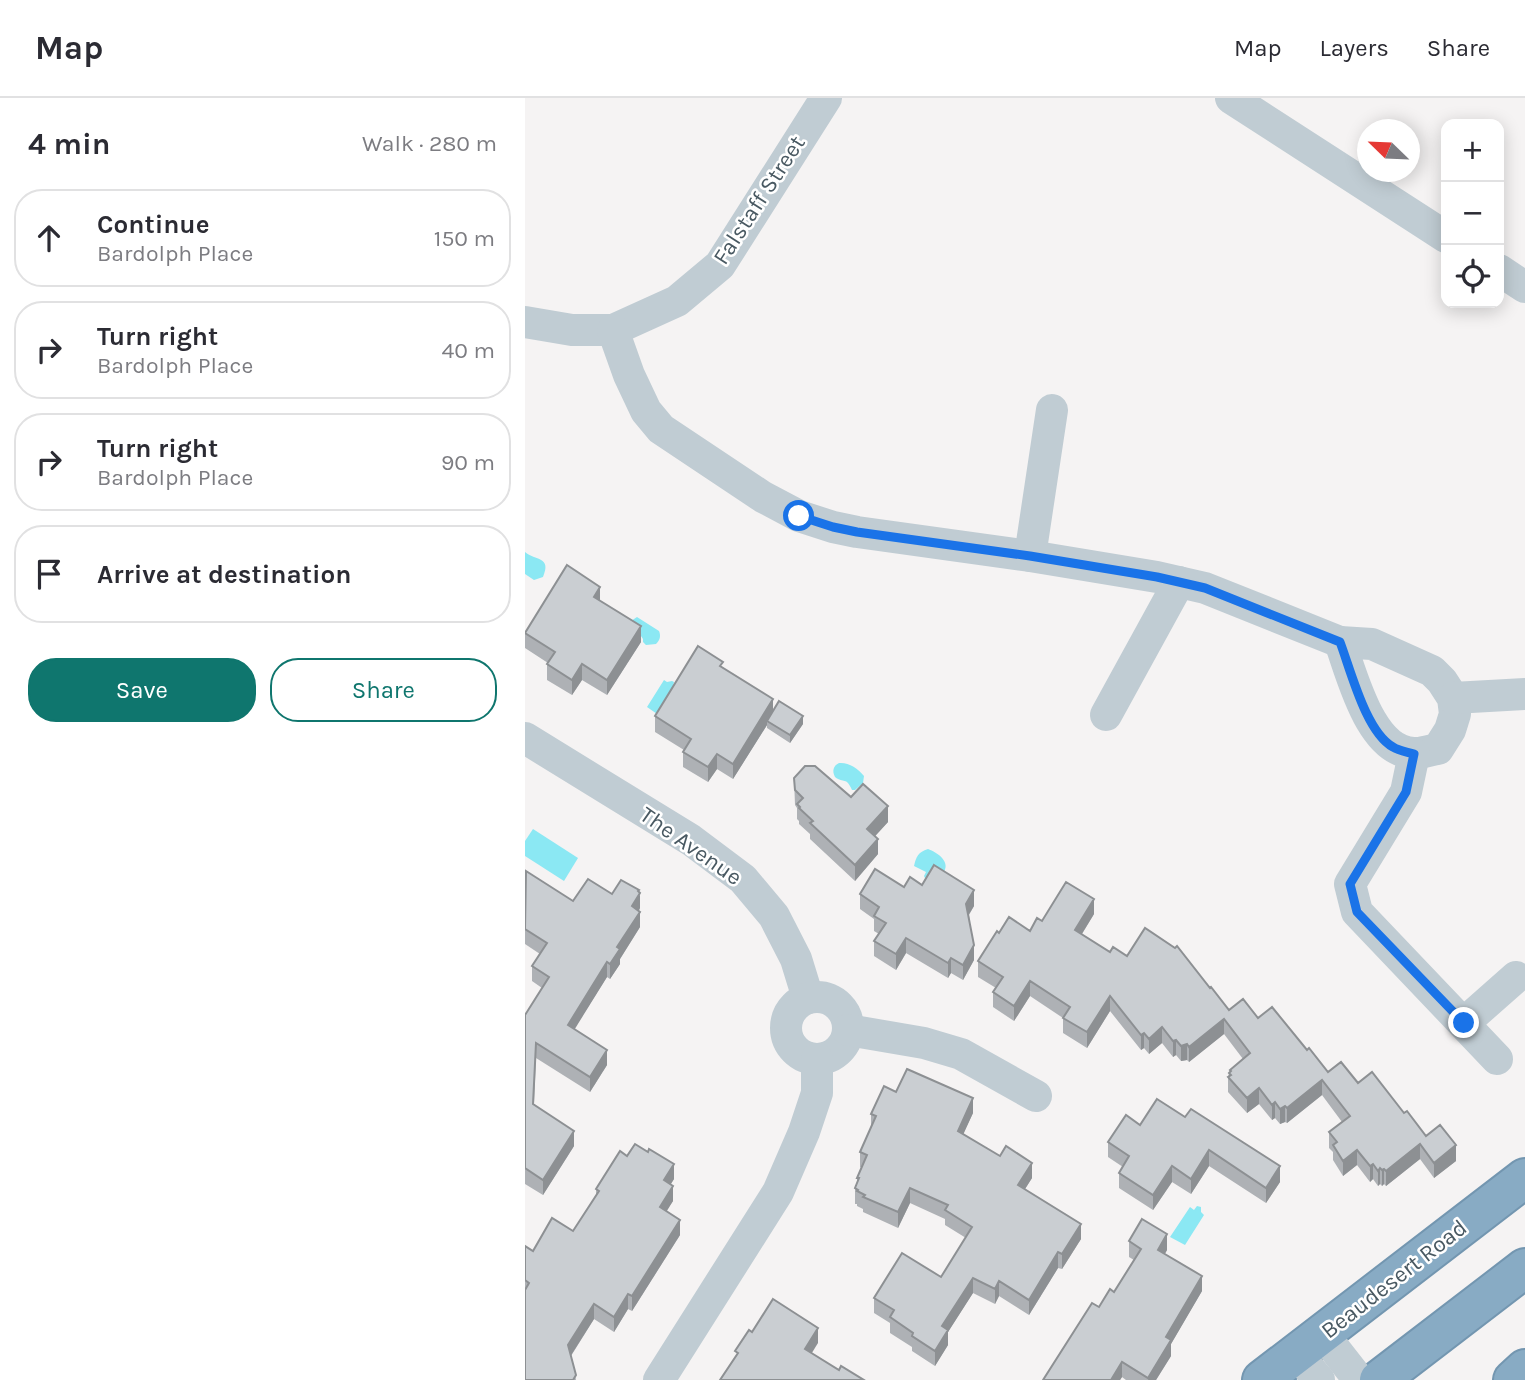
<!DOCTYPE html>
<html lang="en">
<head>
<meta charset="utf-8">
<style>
  body { margin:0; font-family:Karla,sans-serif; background:#f2f2f3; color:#2b2b33 }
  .controls { position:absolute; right:21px; top:21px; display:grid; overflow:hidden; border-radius:14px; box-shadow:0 4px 18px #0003 }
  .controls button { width:63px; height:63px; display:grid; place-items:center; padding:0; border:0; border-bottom:2px solid #e1e1e2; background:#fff; color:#2b2b33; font:35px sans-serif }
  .compass { position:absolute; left:832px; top:21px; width:63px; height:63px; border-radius:50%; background:#fff; box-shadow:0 4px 18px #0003; rotate:293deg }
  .stop { position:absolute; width:21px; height:21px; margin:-16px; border:5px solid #1a73e8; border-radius:50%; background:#fff }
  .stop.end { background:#1a73e8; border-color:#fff; box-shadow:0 2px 7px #0008 }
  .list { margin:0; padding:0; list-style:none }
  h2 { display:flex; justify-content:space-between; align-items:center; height:91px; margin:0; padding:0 28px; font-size:30px }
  h2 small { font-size:23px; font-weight:400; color:#7c7c81 }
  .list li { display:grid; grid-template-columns:46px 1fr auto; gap:21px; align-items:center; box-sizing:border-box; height:98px; margin:0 14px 14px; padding:0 14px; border:2px solid #e1e1e2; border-radius:28px }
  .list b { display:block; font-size:26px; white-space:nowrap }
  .list p { margin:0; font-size:23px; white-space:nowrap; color:#7c7c81 }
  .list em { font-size:23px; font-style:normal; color:#7c7c81 }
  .actions { display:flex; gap:14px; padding:21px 28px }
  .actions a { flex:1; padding:16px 0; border:2px solid #0f766e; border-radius:28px; text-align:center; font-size:24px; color:#0f766e }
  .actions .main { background:#0f766e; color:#fff }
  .icon { flex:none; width:38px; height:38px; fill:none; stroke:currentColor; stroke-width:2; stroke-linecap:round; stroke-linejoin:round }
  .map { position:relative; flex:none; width:1000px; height:1282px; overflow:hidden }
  header { display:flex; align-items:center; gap:42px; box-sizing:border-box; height:98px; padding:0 35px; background:#fff; border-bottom:2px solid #e1e1e2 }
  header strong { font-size:33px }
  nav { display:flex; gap:38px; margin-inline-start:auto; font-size:24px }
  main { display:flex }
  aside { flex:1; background:#fff }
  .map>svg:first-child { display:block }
  .water { fill:#8be8f3 }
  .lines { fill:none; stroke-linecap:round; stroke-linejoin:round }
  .highway-casing { stroke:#7396b0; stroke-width:42 }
  .minor { stroke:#c0ccd3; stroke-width:32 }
  .highway { stroke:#88abc4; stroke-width:38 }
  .wall { fill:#aeb1b5 }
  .shaded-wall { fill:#8d9093 }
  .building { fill:#caced2; stroke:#8d9093; stroke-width:2 }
  .route { stroke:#1a73e8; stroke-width:9 }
  .labels { text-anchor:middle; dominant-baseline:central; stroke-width:5; stroke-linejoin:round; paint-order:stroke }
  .street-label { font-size:23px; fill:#495962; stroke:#fff }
</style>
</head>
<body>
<header>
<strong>Map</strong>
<nav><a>Map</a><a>Layers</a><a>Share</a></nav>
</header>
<main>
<aside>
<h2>4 min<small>Walk · 280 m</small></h2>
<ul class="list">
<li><svg class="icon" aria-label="ahead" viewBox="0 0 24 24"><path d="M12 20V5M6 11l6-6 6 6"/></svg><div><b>Continue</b><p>Bardolph Place</p></div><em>150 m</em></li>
<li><svg class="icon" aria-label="right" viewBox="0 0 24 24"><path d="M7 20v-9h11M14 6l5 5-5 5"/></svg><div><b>Turn right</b><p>Bardolph Place</p></div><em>40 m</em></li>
<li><svg class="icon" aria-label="right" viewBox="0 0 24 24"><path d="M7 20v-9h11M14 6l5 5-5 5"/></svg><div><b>Turn right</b><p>Bardolph Place</p></div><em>90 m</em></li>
<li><svg class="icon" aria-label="arrive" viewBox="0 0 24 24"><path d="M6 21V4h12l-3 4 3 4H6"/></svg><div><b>Arrive at destination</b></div></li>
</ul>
<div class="actions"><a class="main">Save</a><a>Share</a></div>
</aside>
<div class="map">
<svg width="1000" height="1282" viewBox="0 0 1000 1282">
  <rect width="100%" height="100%" fill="#f5f3f3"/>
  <g class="water">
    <path d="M0,454C10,463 27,458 18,479L9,482L0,476Z"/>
    <path d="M112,519L134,533C136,538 135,542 131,546L121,547L118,544V541L106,523Z"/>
    <polygon points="139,582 142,584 147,583 149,584 148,588 152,590 135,618 122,609"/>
    <path d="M314,665C323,664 333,670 339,678L338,685L330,692H327C321,678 319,686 310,679C307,673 308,668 314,665Z"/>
    <polygon points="8,731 53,760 39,783 0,758 0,743"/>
    <path d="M403,751C412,754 428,765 417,776C413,780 406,782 402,784L399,778L401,774L389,768C391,759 393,754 403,751Z"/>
    <polygon points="672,1108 676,1109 676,1114 679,1117 660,1147 645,1139 665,1109 669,1112"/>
  </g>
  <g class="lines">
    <g class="highway-casing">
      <g id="highway">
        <polyline points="737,1282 1000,1080"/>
        <polyline points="854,1282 1000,1170"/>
        <polyline points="988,1282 1000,1271"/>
      </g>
    </g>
    <g class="minor">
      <polyline points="706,0 921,139"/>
      <polyline points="974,172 1000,189"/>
      <polyline points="0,224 47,232 88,232 152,203 195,167 301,0"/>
      <polyline points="88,232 104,277 121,313 136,331 238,399 274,418 308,429 332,434 505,458 632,479 680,490 815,544"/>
      <polyline points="505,458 527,312"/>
      <path d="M815,544L847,546L907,573L917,583L928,600L930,616L925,632L913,651C906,652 898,655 891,655C846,657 827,577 815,544Z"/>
      <polyline points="928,600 1000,596"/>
      <polyline points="581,617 654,484"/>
      <polyline points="0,640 166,742 218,781 249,818 271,861 283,900"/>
      <polyline points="889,656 881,694 825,786 832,814 972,961"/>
      <circle cx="292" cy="930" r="31"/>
      <polyline points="939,925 991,879"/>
      <polyline points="323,932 399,945 436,956 511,998"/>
      <polyline points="798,1236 834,1282"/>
      <polyline points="772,1256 794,1282"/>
      <polyline points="134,1282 253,1094 279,1034 292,995 292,961"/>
    </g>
    <use href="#highway" class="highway"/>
  </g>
  <g class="wall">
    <polygon points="75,503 116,544 82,597 57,582 47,597 22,582 22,566 23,565 0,550 0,534"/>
    <polygon points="198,570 248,612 278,626 265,645 242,630 242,627 208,681 192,671 183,684 158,669 158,654 159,652 130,634 130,618"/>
    <polygon points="269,680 326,699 363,724 350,738 353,756 330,783 285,741 285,736 274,726 274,723 272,721 272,710 270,707"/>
    <polygon points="0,774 48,803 87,796 114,794 115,810 114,813 115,829 95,861 95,866 85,881 82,879 49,931 82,967 65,994 11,960 9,1006 49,1048 18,1097 0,1086 0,917 17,890 7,883 7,868 15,856 0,846"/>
    <polygon points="397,787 449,808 444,817 449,862 438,882 426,875 423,880 381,855 371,872 349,858 349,843 354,836 349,833 349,821 335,811 335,796"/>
    <polygon points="569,816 557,836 585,854 602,858 685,890 704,912 733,920 782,952 803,974 833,985 879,1015 901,1038 931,1063 909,1080 895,1061 861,1088 859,1086 857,1088 855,1086 853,1088 848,1081 845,1084 832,1067 818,1078 808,1062 808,1054 804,1050 804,1034 817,1024 797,997 762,1025 760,1024 755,1026 750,1020 747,1022 734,1006 722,1015 703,994 703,979 705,972 718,961 699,936 664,964 662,962 656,963 651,957 648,959 637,945 624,956 619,950 616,952 585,913 562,950 538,935 538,920 505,898 489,923 468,909 468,894 471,890 453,879 453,863 474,835 505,833 517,823"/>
    <polygon points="371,994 448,1015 438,1036 507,1080 500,1091 556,1141 537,1171 533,1170 504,1217 474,1198 470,1206 448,1195 423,1234 423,1247 410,1268 387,1253 387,1249 365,1235 365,1225 349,1215 349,1200 416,1179 441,1140 420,1127 420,1121 385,1105 373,1130 338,1114 338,1111 332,1108 332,1106 330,1106 330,1090 332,1085 332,1080 337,1070 335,1069 335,1054 346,1029 346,1016"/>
    <polygon points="632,1001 755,1084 741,1105 684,1068 666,1096 647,1084 628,1112 594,1090 594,1075 598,1069 583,1059 583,1044 615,1027"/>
    <polygon points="102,1058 149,1081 145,1087 148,1103 141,1113 155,1137 107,1213 103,1211 89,1234 69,1221 46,1258 51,1282 0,1282 0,1148 8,1153 48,1133 71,1097 71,1091"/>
    <polygon points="604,1143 642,1152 640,1156 677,1193 646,1246 646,1258 631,1282 601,1282 597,1279 595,1282 518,1282 574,1209 589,1194 609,1162 604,1159"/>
  </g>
  <g class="shaded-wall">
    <polygon points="75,489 75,504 69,499"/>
    <polygon points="116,528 116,544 82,597 82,582"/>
    <polygon points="57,566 57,582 47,597 47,582"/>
    <polygon points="248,601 248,616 242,623 242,627 208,681 208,666"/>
    <polygon points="278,618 278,626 265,645 265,637"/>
    <polygon points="192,656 192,671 183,684 183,669"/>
    <polygon points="363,708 363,724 342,747 342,731"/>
    <polygon points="353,741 353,756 330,783 330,767"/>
    <polygon points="114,792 114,798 115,795 115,810 107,824 107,808"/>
    <polygon points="449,792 449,808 441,821 441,806"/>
    <polygon points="569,801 569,816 550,847 550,832"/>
    <polygon points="115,814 115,829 95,861 95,866 85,881 85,866 92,849"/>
    <polygon points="381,840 381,855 371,872 371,856"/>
    <polygon points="449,847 449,862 438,882 438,867"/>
    <polygon points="426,860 426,875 423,880 423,865"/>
    <polygon points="82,864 82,879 43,942 43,927"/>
    <polygon points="505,883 505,898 489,923 489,908"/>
    <polygon points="585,898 585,913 562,950 562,934"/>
    <polygon points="699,921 699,936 664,964 664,949"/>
    <polygon points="637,929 637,945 624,956 624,941"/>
    <polygon points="619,935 619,950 616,952 616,937"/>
    <polygon points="651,942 651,957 648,959 648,943"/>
    <polygon points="662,946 662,962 656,963 656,948"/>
    <polygon points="82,952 82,967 65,994 65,979"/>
    <polygon points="797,982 797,997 762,1025 762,1010"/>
    <polygon points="734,990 734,1006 722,1015 722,1000"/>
    <polygon points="448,1000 448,1015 433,1048 433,1033"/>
    <polygon points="750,1004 750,1020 747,1022 747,1007"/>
    <polygon points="760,1008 760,1024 755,1026 755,1011"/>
    <polygon points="49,1033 49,1048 18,1097 18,1082"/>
    <polygon points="895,1046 895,1061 861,1088 861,1073"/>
    <polygon points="931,1047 931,1063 909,1080 909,1065"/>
    <polygon points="684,1052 684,1068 666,1096 666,1081"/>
    <polygon points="832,1052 832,1067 818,1078 818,1063"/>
    <polygon points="507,1065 507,1080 493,1102 493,1087"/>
    <polygon points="149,1066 149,1081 139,1097 139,1082"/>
    <polygon points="848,1066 848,1081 845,1084 845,1068"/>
    <polygon points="647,1068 647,1084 628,1112 628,1097"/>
    <polygon points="755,1068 755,1084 741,1105 741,1090"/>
    <polygon points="855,1070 855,1086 853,1088 853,1073"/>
    <polygon points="859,1071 859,1086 857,1088 857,1072"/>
    <polygon points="148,1088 148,1103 135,1124 135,1109"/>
    <polygon points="385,1090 385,1105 373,1130 373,1114"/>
    <polygon points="155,1122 155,1137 107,1213 107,1198"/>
    <polygon points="556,1126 556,1141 537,1171 537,1156"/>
    <polygon points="642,1136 642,1152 633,1167 633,1152"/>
    <polygon points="533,1154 533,1170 504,1217 504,1202"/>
    <polygon points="677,1178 677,1193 646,1246 646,1258 631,1282 623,1282 641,1239"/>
    <polygon points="448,1180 448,1195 423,1234 423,1247 410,1268 410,1253 417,1228"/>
    <polygon points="474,1183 474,1198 470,1206 470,1191"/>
    <polygon points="103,1196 103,1211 89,1234 89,1219"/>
    <polygon points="69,1206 69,1221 43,1262 43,1247"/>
    <polygon points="293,1230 293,1245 280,1266 280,1251"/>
    <polygon points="597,1264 597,1279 595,1282 586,1282"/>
  </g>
  <g class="building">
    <polygon points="42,467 75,489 69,499 116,528 82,582 57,566 47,582 22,566 30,554 0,535"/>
    <polygon points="173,548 198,564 195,568 248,601 208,666 192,656 183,669 158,654 166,641 130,618"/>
    <polygon points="254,603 278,618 265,637 242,623"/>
    <polygon points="280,668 290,668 326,699 338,686 363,708 342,731 353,741 330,767 285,725 288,723 274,710 275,709 272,706 278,700 270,692 269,680"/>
    <polygon points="409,767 449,792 441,806 449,847 438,867 426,860 423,865 381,840 371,856 349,843 361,825 349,818 354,809 335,796 350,771 379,789 385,779 397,787"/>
    <polygon points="1,773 48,803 63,781 87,796 96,782 114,792 113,793 115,795 107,808 115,814 92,849 95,851 85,866 82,864 43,927 82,952 65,979 11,945 8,1006 49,1033 18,1082 0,1070 0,917 24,879 7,868 22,845 0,831"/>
    <polygon points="541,784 569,801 550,832 585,854 588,849 602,858 620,830 650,850 652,848 685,890 686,889 704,912 718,901 733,920 747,909 782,952 784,950 803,974 816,964 833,985 847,974 879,1015 882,1013 901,1038 915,1027 931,1047 909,1065 895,1046 861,1073 859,1071 857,1072 855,1070 853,1073 848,1066 845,1068 832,1052 818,1063 808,1047 812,1044 804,1034 825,1018 797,982 762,1010 760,1008 755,1011 750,1004 747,1007 734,990 722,1000 703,979 706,977 704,975 706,973 705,972 725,955 699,921 664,949 662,946 656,948 651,942 648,943 637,929 624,941 619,935 616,937 585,898 562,934 538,920 545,909 505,883 489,908 468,894 478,879 453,863 472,833 474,835 484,819 505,833 512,820 517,823"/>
    <polygon points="382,971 448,1000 433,1033 475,1058 481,1048 507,1065 493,1087 556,1126 537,1156 533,1154 504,1202 474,1183 470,1191 448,1180 417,1228 423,1232 410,1253 387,1238 388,1235 365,1219 369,1212 349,1200 377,1155 416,1179 447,1129 420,1112 423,1107 385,1090 373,1114 338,1099 340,1097 332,1093 333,1092 330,1090 334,1080 332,1080 342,1057 335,1054 351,1018 346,1016 359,988 371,994"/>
    <polygon points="632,1001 660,1019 666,1011 755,1068 741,1090 684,1052 666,1081 647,1068 628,1097 594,1075 604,1058 583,1044 601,1017 615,1027"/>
    <polygon points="110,1046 123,1054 124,1051 149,1066 139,1082 148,1088 135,1109 155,1122 107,1198 103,1196 89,1219 69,1206 43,1247 51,1277 48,1282 0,1282 0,1192 4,1185 0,1182 0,1148 8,1153 27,1120 48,1133 74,1093 71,1091 95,1053 102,1058"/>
    <polygon points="617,1121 642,1136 633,1152 677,1178 641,1239 646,1242 623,1280 597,1264 586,1282 518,1282 567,1205 574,1209 585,1191 589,1194 616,1151 604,1143"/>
    <polygon points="248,1201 293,1230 280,1251 314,1272 316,1268 339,1282 195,1282 213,1255 210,1253 224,1232 227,1234"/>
  </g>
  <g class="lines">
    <path class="route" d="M274,418L308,429L332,434L505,458L632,479L680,490L815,544C826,573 841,634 868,649C874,653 883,654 889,656L881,694L825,786L832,814L939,925"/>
  </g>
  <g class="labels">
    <g class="street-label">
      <text transform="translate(234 102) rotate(-57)">Falstaff Street</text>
      <text transform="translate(166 748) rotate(35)">The Avenue</text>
      <text transform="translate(869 1181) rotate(-38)">Beaudesert Road</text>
    </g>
  </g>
</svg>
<div class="controls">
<button>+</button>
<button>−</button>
<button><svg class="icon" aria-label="locate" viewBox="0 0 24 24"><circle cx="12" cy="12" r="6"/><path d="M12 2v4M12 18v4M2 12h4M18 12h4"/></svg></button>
</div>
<svg class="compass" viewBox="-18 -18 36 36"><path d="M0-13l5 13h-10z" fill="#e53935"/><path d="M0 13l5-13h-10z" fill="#7c7c81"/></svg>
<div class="stop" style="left:274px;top:418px"></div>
<div class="stop end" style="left:939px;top:925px"></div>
</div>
</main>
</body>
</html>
